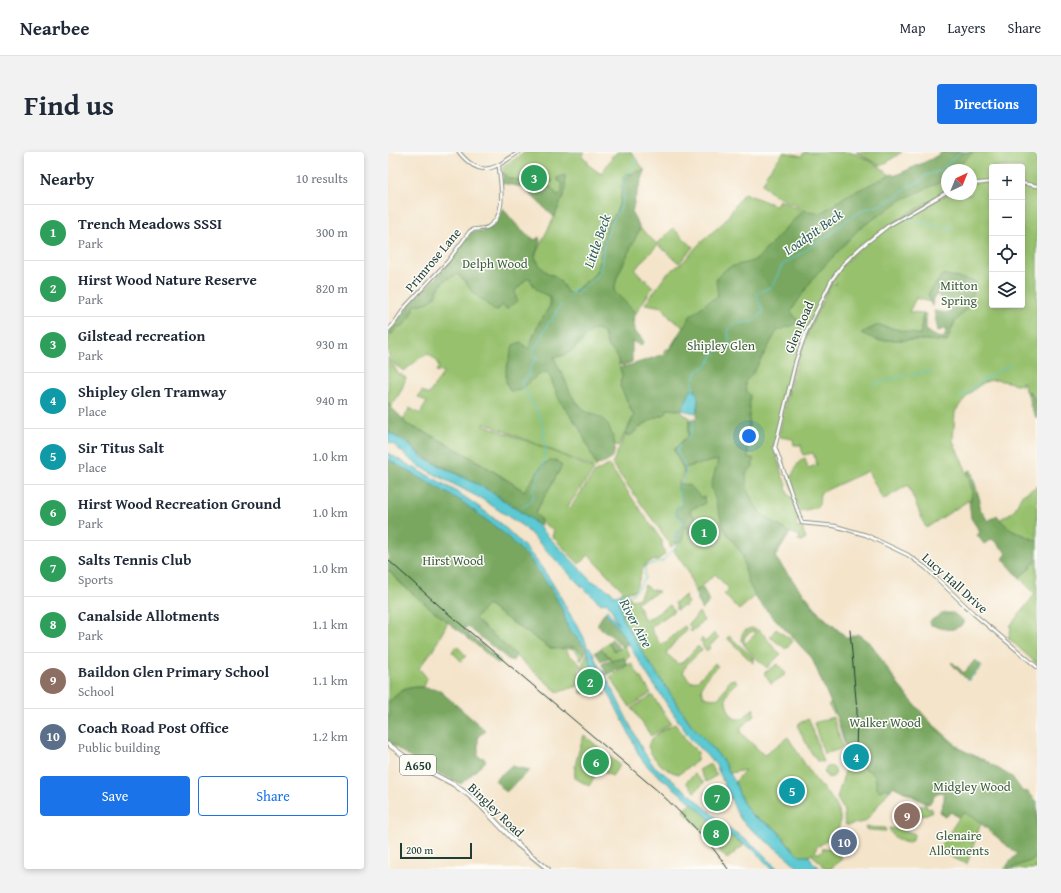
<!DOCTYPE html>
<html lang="en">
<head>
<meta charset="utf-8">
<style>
  body { margin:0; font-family:"Gentium Book Plus",serif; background:#f2f2f3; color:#1f2937 }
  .controls { position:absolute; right:12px; top:12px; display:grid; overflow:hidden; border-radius:4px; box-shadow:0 2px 6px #0003 }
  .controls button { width:36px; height:36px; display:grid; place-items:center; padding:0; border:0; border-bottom:1px solid #e0e1e3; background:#fff; color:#1f2937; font:20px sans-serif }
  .compass { position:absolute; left:553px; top:12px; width:36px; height:36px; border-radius:50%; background:#fff; box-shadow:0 2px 6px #0003; rotate:43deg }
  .scale { position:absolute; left:12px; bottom:10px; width:72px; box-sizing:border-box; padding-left:4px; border:2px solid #1f3d34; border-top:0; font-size:11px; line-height:14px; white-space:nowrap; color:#1f3d34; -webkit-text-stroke:3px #fdfcf7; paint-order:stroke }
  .you { position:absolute; left:361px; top:284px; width:14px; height:14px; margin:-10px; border:3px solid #fff; border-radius:50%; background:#1a73e8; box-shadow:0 0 0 6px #1a73e833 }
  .badge { display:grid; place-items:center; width:26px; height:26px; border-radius:50%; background:#1a73e8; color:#fff; font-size:13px; font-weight:700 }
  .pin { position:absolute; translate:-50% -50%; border:2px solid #fff; box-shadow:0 1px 4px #0006 }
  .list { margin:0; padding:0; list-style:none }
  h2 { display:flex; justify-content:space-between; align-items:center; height:52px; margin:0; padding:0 16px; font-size:17px }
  h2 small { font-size:13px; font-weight:400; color:#747a83 }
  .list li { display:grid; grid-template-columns:26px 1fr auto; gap:12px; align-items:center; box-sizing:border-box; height:56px; padding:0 16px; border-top:1px solid #e0e1e3 }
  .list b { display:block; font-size:15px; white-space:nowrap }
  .list p { margin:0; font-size:13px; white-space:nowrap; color:#747a83 }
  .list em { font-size:13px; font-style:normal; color:#747a83 }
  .actions { display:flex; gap:8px; padding:12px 16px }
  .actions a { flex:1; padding:9px 0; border:1px solid #1a73e8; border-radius:4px; text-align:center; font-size:14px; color:#1a73e8 }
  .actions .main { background:#1a73e8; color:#fff }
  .icon { flex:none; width:22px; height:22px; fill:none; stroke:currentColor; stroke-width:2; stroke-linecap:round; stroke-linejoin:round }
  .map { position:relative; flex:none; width:649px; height:717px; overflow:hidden; border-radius:4px }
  header { display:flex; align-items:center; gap:24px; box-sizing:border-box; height:56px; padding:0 20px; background:#fff; border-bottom:1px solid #e0e1e3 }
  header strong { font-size:19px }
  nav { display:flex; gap:22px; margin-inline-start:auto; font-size:14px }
  .intro { display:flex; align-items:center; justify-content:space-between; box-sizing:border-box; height:96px; padding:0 24px }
  h1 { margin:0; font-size:28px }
  .button { padding:10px 18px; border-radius:4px; background:#1a73e8; color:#fff; font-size:14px; font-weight:700 }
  main { display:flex; gap:24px; padding:0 24px }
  aside { flex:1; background:#fff; border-radius:4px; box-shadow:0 2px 6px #0003 }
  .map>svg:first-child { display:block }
  .green { fill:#97c16d; stroke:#5b7f50; fill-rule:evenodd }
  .forest { fill:#79a760; stroke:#4c724a }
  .water { fill:#5cc9d3; stroke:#3e8384 }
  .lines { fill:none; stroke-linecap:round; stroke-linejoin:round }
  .stream { stroke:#5cc9d3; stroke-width:1 }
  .secondary-casing { stroke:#8a907f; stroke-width:4.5 }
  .highway-casing { stroke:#8a907f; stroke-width:5.5 }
  .secondary { stroke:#fff; stroke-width:2.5 }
  .highway { stroke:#fff; stroke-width:3.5 }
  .rail { stroke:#1f3d34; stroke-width:1 }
  .labels { text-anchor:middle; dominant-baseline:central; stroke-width:3; stroke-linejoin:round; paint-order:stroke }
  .shield { fill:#fdfcf7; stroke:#62766e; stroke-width:1 }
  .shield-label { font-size:12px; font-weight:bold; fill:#1f3d34 }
  .street-label { font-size:13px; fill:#1f3d34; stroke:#fdfcf7 }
  .park-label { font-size:13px; fill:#3d5e42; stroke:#fdfcf7 }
  .water-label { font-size:14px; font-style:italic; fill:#2e605c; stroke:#fdfcf7 }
</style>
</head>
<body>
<header>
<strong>Nearbee</strong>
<nav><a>Map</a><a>Layers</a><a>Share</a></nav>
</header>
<div class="intro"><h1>Find us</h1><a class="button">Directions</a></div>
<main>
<aside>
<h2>Nearby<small>10 results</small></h2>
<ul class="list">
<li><span class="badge" style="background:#2e9e5b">1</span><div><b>Trench Meadows SSSI</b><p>Park</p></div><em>300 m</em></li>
<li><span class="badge" style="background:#2e9e5b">2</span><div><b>Hirst Wood Nature Reserve</b><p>Park</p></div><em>820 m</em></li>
<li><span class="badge" style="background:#2e9e5b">3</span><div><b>Gilstead recreation</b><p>Park</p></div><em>930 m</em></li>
<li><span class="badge" style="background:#0f9aa8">4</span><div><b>Shipley Glen Tramway</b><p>Place</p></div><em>940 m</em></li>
<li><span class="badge" style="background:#0f9aa8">5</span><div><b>Sir Titus Salt</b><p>Place</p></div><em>1.0 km</em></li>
<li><span class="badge" style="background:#2e9e5b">6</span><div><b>Hirst Wood Recreation Ground</b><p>Park</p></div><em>1.0 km</em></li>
<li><span class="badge" style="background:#2e9e5b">7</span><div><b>Salts Tennis Club</b><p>Sports</p></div><em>1.0 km</em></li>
<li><span class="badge" style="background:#2e9e5b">8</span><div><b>Canalside Allotments</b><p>Park</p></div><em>1.1 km</em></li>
<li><span class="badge" style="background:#8d6e63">9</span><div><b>Baildon Glen Primary School</b><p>School</p></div><em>1.1 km</em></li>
<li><span class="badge" style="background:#5c6f8a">10</span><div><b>Coach Road Post Office</b><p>Public building</p></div><em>1.2 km</em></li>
</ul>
<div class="actions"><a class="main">Save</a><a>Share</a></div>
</aside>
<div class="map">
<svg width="649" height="717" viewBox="0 0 649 717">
  <rect width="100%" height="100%" fill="#fdfcf7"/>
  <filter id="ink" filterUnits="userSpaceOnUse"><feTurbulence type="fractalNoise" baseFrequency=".025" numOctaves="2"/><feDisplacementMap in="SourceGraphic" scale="8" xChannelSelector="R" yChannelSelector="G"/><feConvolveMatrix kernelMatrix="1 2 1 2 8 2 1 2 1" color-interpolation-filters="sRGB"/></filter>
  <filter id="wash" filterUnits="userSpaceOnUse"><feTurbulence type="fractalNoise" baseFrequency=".012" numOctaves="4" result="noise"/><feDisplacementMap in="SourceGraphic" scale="16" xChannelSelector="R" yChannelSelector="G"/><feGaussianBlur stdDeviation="0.9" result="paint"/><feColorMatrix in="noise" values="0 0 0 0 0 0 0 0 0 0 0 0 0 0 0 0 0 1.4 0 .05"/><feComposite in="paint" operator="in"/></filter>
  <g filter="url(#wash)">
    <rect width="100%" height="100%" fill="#f4e4ca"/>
    <g class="green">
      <path d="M137,0H197L193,4L200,9L199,12L213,22L224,6L223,5L225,3L226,4L229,0H243L257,19C251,19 245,22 239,22L236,25C232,42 233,63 217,72L219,74L213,95L211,113L207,122L201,129L181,142C176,136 173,129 167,124C165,123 163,123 161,122C154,117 149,111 147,104C154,87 164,71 171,55L149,34L131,33L115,29V15Z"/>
      <path d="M396,0L414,4L416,0C430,0 448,0 461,0C473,3 494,15 502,23L504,22L506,24L540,9L555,0H649V253L643,240L637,239L636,230H634L635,233C625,232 615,228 606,228C591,228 574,249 567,260L565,289L579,320L583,318L589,343L538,376L520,333L495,348L480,319L432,341L431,353L427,356L412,359L400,326L404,324C407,317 410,308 417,306L420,316L429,313L425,301L415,303L413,293H406L405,287L392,285L391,283C396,258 402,233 410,208C419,181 431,156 444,131L449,132L445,128C469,90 518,62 558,43L559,42L558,40L499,74L471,95L455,112L433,148L407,209L397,247L386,294L384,296L389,305L395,326L399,332L398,336L401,344L404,345L412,368L407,371L410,376L414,375L418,387L414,389L410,388L412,384L401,380L385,407L419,445L433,463L458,485L462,512L450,567L440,553L443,551L423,504L370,446L366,445L351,458L336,442L341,437L327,422L307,440L300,419L286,399L289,393L288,388V391L283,395L281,390L224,312L237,283H243C254,273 263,266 277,262L279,257L291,258L292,256L295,262L301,265L300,283L286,298C293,310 300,318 291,331L293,332L296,325L297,314L361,302L306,240L282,239L280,202L277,201V198L282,196L295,175L282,166L275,155L257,152L278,123L296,109L311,92L336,70L356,41L386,53L389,52L391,48L392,50L394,49L412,57V55L386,43L374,32L379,24L378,22ZM604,15H634V153H604ZM559,18H583V42H559ZM588,130L566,172L559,190L540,188H488L491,173L532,183L535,161L521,160L528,146L542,150L540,142Z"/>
      <polygon points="468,0 514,0 493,14"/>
      <polygon points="252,76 269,92 285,76 305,95 291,111 270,93 254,109 247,118 265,135 248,161 226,139 229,125"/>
      <path d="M69,122L77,129L84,140L109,159L138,127L142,126L162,144V154L151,171L140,198L131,238C139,231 148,221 160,220L171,247L192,277L209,314L207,316L97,271L96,273L157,296L205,317L206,318L180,354L182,356L207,320L221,313L274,389V393L277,402L270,408C250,409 255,426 246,439L235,440L245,448L251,446L257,433L264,438L270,439L271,440L249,450L256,467L264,465L282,453L286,459L266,473L263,477L272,492C283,490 286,480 297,474L299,479L290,486L278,501L290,512L295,510L310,494L314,498L298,513V515L295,518V520L303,530L310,528L327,511L330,515C322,522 315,528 313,539H315V544C321,547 324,547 331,546L342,528L347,527L349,530C345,534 339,540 338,546C337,552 342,565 348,567C350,567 352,567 354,567L366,556L367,557L365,558L367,563L353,575V581L375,602L377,603L400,585C408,597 415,610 423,622C433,637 458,654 451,675C447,684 438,689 431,694L430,693L427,699L429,701H432L435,698L434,697L440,696L451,700L454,707L445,714L443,717H437L431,709L424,703L425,701L421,704H412C403,696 397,687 389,678C383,672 374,670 367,665C355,658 352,642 347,630L357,618L342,621L334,607L307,578L256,503L236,469L231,451V446L233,443L232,441L235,439L201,403L191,412L164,384L166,379L152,369L147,361L174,314L156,311L136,339C98,314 60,289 18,272L15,267L22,256L32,262L39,250L30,245L34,239L40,243L56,220L48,219L51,215L48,208L40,202L32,206L16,219L7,213L0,202V180L9,170L15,174L23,164L27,153C54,150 43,141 58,128C61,126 65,124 69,122Z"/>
      <path d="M210,177L216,182L220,195L228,202L234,223L232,234L246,264L230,294L227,293L224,282L208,262L198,260L182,242L175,223L167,210L166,205C183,205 193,189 203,178Z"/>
      <polygon points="0,205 11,223 12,222 18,226 13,239 3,255 0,250"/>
      <polygon points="649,334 649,389 621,376 611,368 626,359 633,344"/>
      <polygon points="649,407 649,512 620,486 623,478 622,474 647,442 631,425 638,420"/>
      <path d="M0,418L13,432L60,470L45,498L31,516L39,526L36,535C18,534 12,538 0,551Z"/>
      <polygon points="298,443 297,447 300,450 297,455 295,454 289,458 287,456 289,455 286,451"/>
      <path d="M99,453L162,496C175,495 184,491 195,501H197L193,509C191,503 189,497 181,496L179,498L180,502C182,503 191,511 192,512L190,534L171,540L167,538L86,467Z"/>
      <polygon points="311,460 316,469 309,473 310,475 303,480 302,478 304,477 300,472 305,468"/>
      <path d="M363,476C373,477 378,485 383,492C385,496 390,499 393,502L379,516C371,508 337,484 363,476ZM365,479L368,481L357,492L356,487L358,483Z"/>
      <polygon points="388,477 405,489 398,497 382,485"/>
      <polygon points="326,481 331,486 321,494 322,496 319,499 314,493 315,492 312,488 314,486 317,490"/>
      <path d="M471,483L519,545L539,567L573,597L590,607L600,610L616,621L649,655V717H616L629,705L631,700L593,671L579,712L565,706L551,696L571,666L563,660L557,665L552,660L556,648V642L552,638L544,644L539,652L505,634L477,670C473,670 460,674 458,673C455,671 457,664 456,660C455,655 451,651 449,646L461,606L471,612L468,608L470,559L463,484Z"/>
      <polygon points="341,484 367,507 363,505 367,509 365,511 339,486"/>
      <polygon points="220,490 222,494 232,497 236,494 242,504 237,508 236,506 226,509 222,508 222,505 213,497"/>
      <polygon points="67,495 70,495 78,504 73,509 64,500"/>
      <polygon points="200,499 201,508 217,542 214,543 193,541 194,514"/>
      <polygon points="243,511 263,541 242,555 222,525"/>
      <polygon points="390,512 398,522 383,532 376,521"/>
      <polygon points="264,543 283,571 263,584 244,556"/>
      <polygon points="445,565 455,596 436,602 426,571"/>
      <polygon points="421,567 431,596 430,596 435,610 429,609 421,597 410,575 411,571"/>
      <path d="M287,572L301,592L310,600L309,609L291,622C278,620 263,606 260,594C264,583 277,576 287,572Z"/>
      <path d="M196,583L232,613L224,624L211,618L201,634L187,626C185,612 192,597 196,583Z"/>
      <polygon points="322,612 329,623 318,630 311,618"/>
      <circle cx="442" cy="620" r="5.5"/>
      <polygon points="307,622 316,631 307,640 298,630"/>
      <polygon points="327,633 341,650 331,658 317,641"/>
      <polygon points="304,651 335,679 356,693 339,707 295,658"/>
      <polygon points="537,652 540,657 543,656 545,659 530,666 529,662 529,656"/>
      <polygon points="477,675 497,676 498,679 479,678"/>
      <path d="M501,676L512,677L527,682L524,688L520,691C510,689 505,686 501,676Z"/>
    </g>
    <g class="forest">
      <path d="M554,0H585L567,18H559V26L555,29L515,47L471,77L426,125L403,159L411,171L389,179L366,220L357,230L358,239L362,243L360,306H365V314L358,322L359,335L364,348L372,361L402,381L387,405L429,460L459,486L470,482L484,493L511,534L546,575L570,596L596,608L624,625L635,640L639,639L649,649V704L645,708L621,717L619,713L629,702L590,669L577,661H575L571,665L563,660L558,665L552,659L558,644C551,634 545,647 541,652L533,649L530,646L505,634L502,639L498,636L492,639L489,637L487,623L470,612L468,609L470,605L458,603V598L448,563L424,506L370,449L360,430L354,402L336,377L323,334L330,308L295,316L286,298L300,283L301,268L309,266L310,248L306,238H303L294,258L292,256L291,258L279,257L278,262C264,266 254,273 243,283H237L246,264L232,234L234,223L232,216L243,213L280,201L303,163L320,150L330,144L328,128C331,125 334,120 337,118C346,112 359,112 369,107L415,58L433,61L458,44L504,22L507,24L548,5Z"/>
      <path d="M249,19H257L247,46L244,61L252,76L229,125L226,139L248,161L245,167L247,177V181L252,184L256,190L253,194L244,189V210L234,214L231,211L228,202L220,195L216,182L210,177L203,178C193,189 183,204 166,205C168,212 171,216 174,222C179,231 181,241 188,250C191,253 194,256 197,259C203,263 212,263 218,270C221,274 223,280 225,285C229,300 226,311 208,313L192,277L171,247L160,220C147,221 142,232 132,238C130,239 125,239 122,239L118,230V218L125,193L133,190L140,197L151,171L162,154V144C152,142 145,136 142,126L138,127L127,139L129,150L118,157L115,153L107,159L84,140L77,129L69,122C65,124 61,126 57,128C42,141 54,150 27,153L23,164L15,174L10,175L2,184L3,177L23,151L57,116L83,80C104,78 107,75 115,56C124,69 134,79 147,88L151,85L152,89L147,104C149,111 154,117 161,122C162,123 165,123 167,124C173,129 176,136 181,142L187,139L207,122L211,113L213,95L219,74L217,72C233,64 233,41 236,25L239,22H244Z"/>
      <polygon points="115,20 120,26 143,31 143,35 147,36 150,34 163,35 168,42 171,43 174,41 174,32 171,30 169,26 177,23 178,38 166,65 140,40 141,38 139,36 114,31 114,28 115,28"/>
      <polygon points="134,25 152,29 164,28 164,30 152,32 132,27"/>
      <polygon points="555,122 588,130 582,153 565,172 559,190 540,188 488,188 473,181 490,173 532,183 535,161 538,162 538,178 549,185 556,186 559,176 550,179 546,159 562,161 562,153 555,151 550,142 545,147 544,155 540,142"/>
      <polygon points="639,240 643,240 649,253 649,267 642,253 643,251"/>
      <path d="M0,250C4,259 14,263 18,272C60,290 97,314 136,339L156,312L161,309L168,308L174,314L147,361L152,366L153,372L152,374L130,357L97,336L36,305L20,292L0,280Z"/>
      <path d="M0,307L73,349L113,379L128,392L141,406L165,440L175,459L180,476L198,495L199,497L197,501H195C187,494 184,493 175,497C172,498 166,496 162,496L99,453L87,467L128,503L125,509L120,507L79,474L76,478L113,509L110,512C75,479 33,453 0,418V376L2,373L0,371Z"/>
      <path d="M583,318L592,349L591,355L600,369L609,363C617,377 635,383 649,389V407L638,420L631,425L615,407L619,401L604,387L596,392L589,383L592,380L583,366L581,349H583L584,338L579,321Z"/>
      <path d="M291,331L303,334L312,345H316L317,352L305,356L302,360L311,369L301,382L300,381L301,375H297L294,390L288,391C284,377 288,381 295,372V368L289,364L287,358L290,355L294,353L290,335Z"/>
      <polygon points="314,435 322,449 314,458 307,440"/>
      <polygon points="217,460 233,480 240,492 234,495 226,486 210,474 210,471"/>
      <path d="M555,461H565L575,468V472C563,481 557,477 543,473L542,469Z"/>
      <polygon points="224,487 232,497 226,499 220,490"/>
      <polygon points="213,497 222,505 213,509 207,500"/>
      <path d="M236,506L239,513L219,523L214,512C221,508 228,508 236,506Z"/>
      <polygon points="587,508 594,514 580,529 563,511 564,510 576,521"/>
      <path d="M30,535L51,538L98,579L90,584V605L96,606L98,609L73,632L27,609L0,590V551C12,539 13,537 30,535Z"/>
      <polygon points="123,614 142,618 118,640 107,628"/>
    </g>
    <g class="water">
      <polygon points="308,236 307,240 309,240 310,248 308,261 294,258 303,238 306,238"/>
      <path d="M0,280L20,292L35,306L97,336L143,367L203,428C211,434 220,436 228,444L232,441L233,443L231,446V451L236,469L256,503L302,571L334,607L347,630L354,649L360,658L365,664L388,677L401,694L412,704H421L426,712L430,714L431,717H411L400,706L363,677L354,669L349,661L328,613L302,586L264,530L233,480L217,460L219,458L230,473C226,465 225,456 218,450L213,452L189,430L136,375L94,347L33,315L22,307L5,292L0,290Z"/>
      <path d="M0,301C22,315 47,326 69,340C120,373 153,405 180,459C186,469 196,483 199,494C201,497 204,497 205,501C208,508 209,514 215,519L255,599L265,613L304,644L334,671L369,696L390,717H384L364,697L335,679L297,645L262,617L255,609L250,601L240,579L211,522L207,521L205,518L201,508V502L198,496L180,476L175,459L165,440L141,406L132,397L113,379L73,349L1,308Z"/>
    </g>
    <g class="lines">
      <g class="stream">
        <path d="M521,66C534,73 549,72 564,76"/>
        <polyline points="185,139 185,137 188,136"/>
        <polyline points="181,143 185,139 188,141 191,141 192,138 196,136 204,129 212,119 216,89 229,60 232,58 233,51 235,49 235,30 246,13 247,7 248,5"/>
        <polyline points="609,220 622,213"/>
        <polyline points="501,228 518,223 543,219"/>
        <polyline points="486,233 498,228"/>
        <path d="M305,238V229L309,219L320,212L326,202L336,194L341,188L340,180L342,176C352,165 365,178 375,159C369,143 363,141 384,135L394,113L443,82L459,68L475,58L495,52L512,42L521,34L530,31L538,23L552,19L572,0"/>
        <polyline points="571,245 578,241 599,225 608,221"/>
        <path d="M130,358L141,351L146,343L144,338L148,335V332L150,330V322L155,314L158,293L156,291V275L149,259L133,232L134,229L141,224C141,218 144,212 148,207H151L148,204H145L146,196L148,195L161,169H164L165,165L167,163L168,159L173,153"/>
        <path d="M233,442L235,441L240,443L245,442L257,427V415L259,413L275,409L282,400L289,395L290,391L286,382L296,371L295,368L288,364C287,359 289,357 293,353C294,347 291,343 291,337C292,330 300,324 297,316C296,310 291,305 289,298L293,292L302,283L306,271L303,265"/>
        <polyline points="579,529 594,513"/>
      </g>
    </g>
  </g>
  <g filter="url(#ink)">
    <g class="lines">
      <g class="secondary-casing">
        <g id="secondary">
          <path d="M71,0C93,28 107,16 131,0"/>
          <polyline points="634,31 649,34"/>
          <polyline points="583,32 604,30"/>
          <polyline points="559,40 500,74 473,95 455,112 443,129 418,180 408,208 387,295 414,371 447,374 478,383 520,403 538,416 586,462 649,515"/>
          <path d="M0,178L5,173L18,154L60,109L82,79C87,76 94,78 100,75C120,63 112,32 111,14"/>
        </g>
      </g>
      <g class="highway-casing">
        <polyline id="highway" points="0,592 27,612 65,632 79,642 94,655 130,693 160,717"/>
      </g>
      <use href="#secondary" class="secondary"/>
      <use href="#highway" class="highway"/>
      <g class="rail">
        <path d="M0,408L56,458L271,640C296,664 321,688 340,717"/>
        <polyline points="462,478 469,559 468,604"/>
      </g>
    </g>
  </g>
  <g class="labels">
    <rect class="shield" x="12" y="603" width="36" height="20" rx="3"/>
    <g class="shield-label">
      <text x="30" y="613">A650</text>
    </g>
    <g class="street-label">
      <text transform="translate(45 108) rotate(-50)">Primrose Lane</text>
      <text transform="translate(411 175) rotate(-67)">Glen Road</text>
      <text transform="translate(567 431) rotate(42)">Lucy Hall Drive</text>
      <text transform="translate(108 658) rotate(44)">Bingley Road</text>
    </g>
    <g class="park-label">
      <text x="107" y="111">Delph Wood</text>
      <text x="571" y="133">Mitton<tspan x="571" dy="15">Spring</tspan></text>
      <text x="333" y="193">Shipley Glen</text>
      <text x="65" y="408">Hirst Wood</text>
      <text x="497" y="570">Walker Wood</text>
      <text x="584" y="634">Midgley Wood</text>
      <text x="571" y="683">Glenaire<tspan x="571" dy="15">Allotments</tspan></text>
    </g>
    <g class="water-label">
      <text transform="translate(425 80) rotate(-35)">Loadpit Beck</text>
      <text transform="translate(209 89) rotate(-71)">Little Beck</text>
      <text transform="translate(248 471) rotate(62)">River Aire</text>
    </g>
  </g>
</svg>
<div class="controls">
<button>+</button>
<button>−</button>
<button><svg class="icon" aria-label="locate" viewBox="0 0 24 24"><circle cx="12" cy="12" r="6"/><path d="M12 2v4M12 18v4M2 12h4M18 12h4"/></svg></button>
<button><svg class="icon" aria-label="layers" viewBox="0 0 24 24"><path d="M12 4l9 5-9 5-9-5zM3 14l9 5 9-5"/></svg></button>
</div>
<svg class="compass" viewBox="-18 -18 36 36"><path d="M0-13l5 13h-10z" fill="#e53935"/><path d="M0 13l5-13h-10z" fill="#747a83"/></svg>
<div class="scale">200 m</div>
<div class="you"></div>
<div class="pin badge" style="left:316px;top:380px;background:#2e9e5b">1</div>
<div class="pin badge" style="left:202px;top:530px;background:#2e9e5b">2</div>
<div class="pin badge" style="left:146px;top:26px;background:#2e9e5b">3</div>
<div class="pin badge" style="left:468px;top:605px;background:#0f9aa8">4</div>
<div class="pin badge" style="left:404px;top:639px;background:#0f9aa8">5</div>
<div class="pin badge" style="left:208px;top:610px;background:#2e9e5b">6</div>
<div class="pin badge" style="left:329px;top:646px;background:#2e9e5b">7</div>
<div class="pin badge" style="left:328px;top:681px;background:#2e9e5b">8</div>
<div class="pin badge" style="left:519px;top:664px;background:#8d6e63">9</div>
<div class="pin badge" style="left:456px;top:690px;background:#5c6f8a">10</div>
</div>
</main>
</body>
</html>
